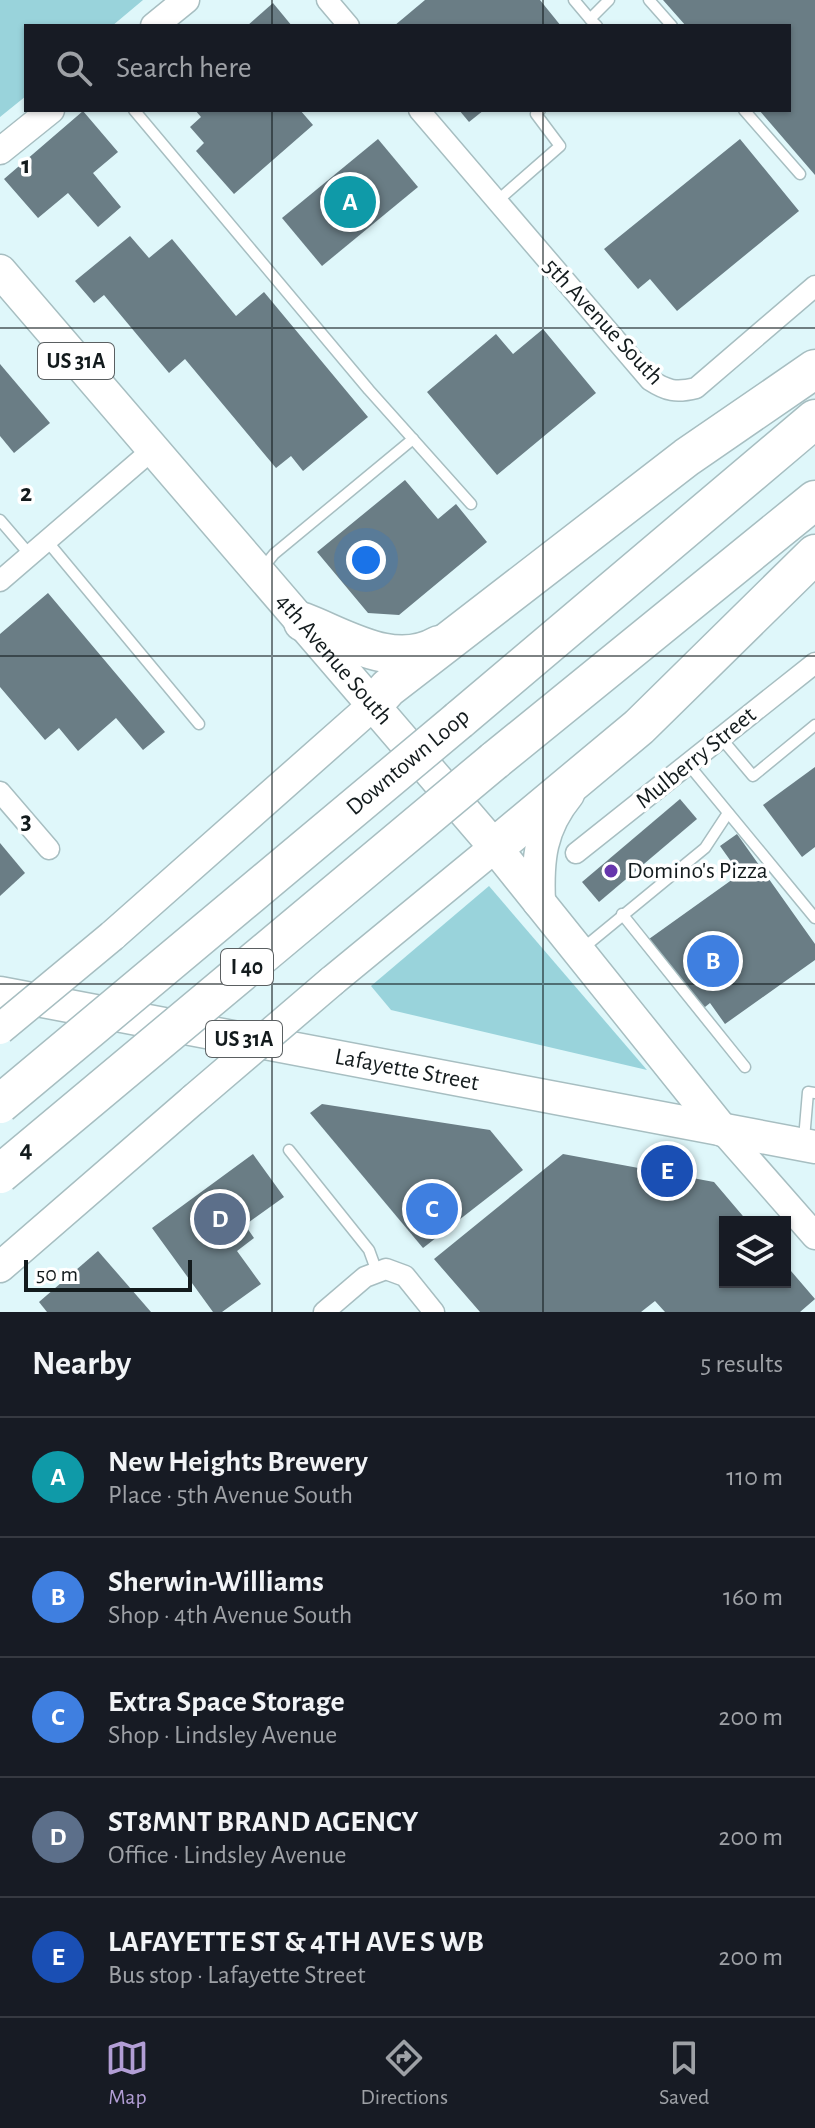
<!DOCTYPE html>
<html lang="en">
<head>
<meta charset="utf-8">
<style>
  body { margin:0; font-family:"Alegreya Sans",sans-serif; background:#20242c; color:#f1f3f6 }
  .controls { position:absolute; right:24px; bottom:24px; display:grid; overflow:hidden; border-radius:0px; box-shadow:0 2px 6px #0004 }
  .controls button { width:72px; height:72px; display:grid; place-items:center; padding:0; border:0; border-bottom:2px solid #363941; background:#171b24; color:#f1f3f6; font:40px sans-serif }
  .scale { position:absolute; left:24px; bottom:20px; width:168px; box-sizing:border-box; padding-left:8px; border:4px solid #131b1d; border-top:0; font-size:22px; line-height:28px; white-space:nowrap; color:#131b1d; -webkit-text-stroke:6px #fff; paint-order:stroke }
  .you { position:absolute; left:366px; top:560px; width:28px; height:28px; margin:-20px; border:6px solid #fff; border-radius:50%; background:#1a73e8; box-shadow:0 0 0 12px #1a73e833 }
  .badge { display:grid; place-items:center; width:52px; height:52px; border-radius:50%; background:#b29ed5; color:#fff; font-size:26px; font-weight:700 }
  .pin { position:absolute; translate:-50% -50%; border:4px solid #fff; box-shadow:0 2px 8px #0006 }
  .list { margin:0; padding:0; list-style:none }
  h2 { display:flex; justify-content:space-between; align-items:center; height:104px; margin:0; padding:0 32px; font-size:34px }
  h2 small { font-size:26px; font-weight:400; color:#9ea1a6 }
  .list li { display:grid; grid-template-columns:52px 1fr auto; gap:24px; align-items:center; box-sizing:border-box; height:120px; padding:0 32px; border-top:2px solid #363941 }
  .list b { display:block; font-size:30px; white-space:nowrap }
  .list p { margin:0; font-size:26px; white-space:nowrap; color:#9ea1a6 }
  .list em { font-size:26px; font-style:normal; color:#9ea1a6 }
  .icon { flex:none; width:44px; height:44px; fill:none; stroke:currentColor; stroke-width:2; stroke-linecap:round; stroke-linejoin:round }
  .map { position:relative; flex:none; width:815px; height:1312px; overflow:hidden }
  .search { position:absolute; background:#171b24; box-shadow:0 2px 6px #0004; left:24px; right:24px; top:24px; height:88px; display:flex; align-items:center; gap:20px; box-sizing:border-box; padding:0 28px; border-radius:0px; color:#9ea1a6; font-size:30px }
  .sheet { height:704px; background:#171b24 }
  nav { display:flex; justify-content:space-around; align-items:center; box-sizing:border-box; height:112px; border-top:2px solid #363941; background:#171b24; font-size:22px; color:#9ea1a6 }
  nav a { display:grid; justify-items:center; gap:4px }
  nav .on { color:#b29ed5 }
  .map>svg:first-child { display:block }
  .green { fill:#99d3db }
  .building { fill:#6a7d85 }
  .lines { fill:none; stroke-linecap:round; stroke-linejoin:round }
  .service-casing { stroke:#a7bec1; stroke-width:13 }
  .minor-casing { stroke:#a7bec1; stroke-width:23 }
  .tertiary-casing { stroke:#a7bec1; stroke-width:29 }
  .secondary-casing { stroke:#a7bec1; stroke-width:33 }
  .primary-casing { stroke:#a7bec1; stroke-width:35 }
  .motorway-casing { stroke:#a7bec1; stroke-width:41 }
  .service { stroke:#fff; stroke-width:10 }
  .minor { stroke:#fff; stroke-width:20 }
  .tertiary { stroke:#fff; stroke-width:26 }
  .secondary { stroke:#fff; stroke-width:30 }
  .primary { stroke:#fff; stroke-width:32 }
  .motorway { stroke:#fff; stroke-width:38 }
  .secondary-bridge-casing { stroke:#a7bec1; stroke-width:33; stroke-linecap:butt }
  .motorway-bridge-casing { stroke:#a7bec1; stroke-width:41; stroke-linecap:butt }
  .secondary-bridge { stroke:#fff; stroke-width:30 }
  .motorway-bridge { stroke:#fff; stroke-width:38 }
  .grid { fill:none; stroke:#131b1d; stroke-width:2; stroke-opacity:0.55 }
  .poi-dot { fill:#6635ac; stroke:#fff; stroke-width:3 }
  .labels { text-anchor:middle; dominant-baseline:central; stroke-width:7; stroke-linejoin:round; paint-order:stroke }
  .shield { fill:#fff; stroke:#5a5f61; stroke-width:2 }
  .shield-label { font-size:22px; font-weight:bold; fill:#131b1d }
  .street-label { font-size:24px; fill:#131b1d; stroke:#fff }
  .poi-label { font-size:24px; fill:#131b1d; stroke:#fff; text-anchor:start }
  .grid-label { font-size:26px; text-anchor:middle; font-weight:bold; fill:#131b1d; stroke:#fff; stroke-width:7; stroke-linejoin:round; paint-order:stroke }
</style>
</head>
<body>
<div class="map">
<svg width="815" height="1312" viewBox="0 0 815 1312">
  <rect width="100%" height="100%" fill="#dff7fa"/>
  <g class="green">
    <polygon points="0,0 143,0 112,26 26,26 26,96 0,117"/>
    <polygon points="489,886 647,1070 391,1010 371,986"/>
  </g>
  <g class="building">
    <polygon points="425,0 540,0 561,26 394,26"/>
    <polygon points="663,0 815,0 815,175 759,110 789,110 789,26 686,26"/>
    <polygon points="273,3 292,26 247,26"/>
    <polygon points="195,110 300,110 313,125 234,194 196,151 204,143 190,127 201,117"/>
    <polygon points="459,110 484,110 469,122"/>
    <polygon points="83,111 118,152 93,173 121,207 98,227 68,193 38,218 4,179"/>
    <polygon points="378,139 418,187 322,266 282,218"/>
    <polygon points="740,139 799,211 677,311 650,279 638,289 604,249"/>
    <polygon points="130,236 149,258 172,239 236,316 264,292 368,417 303,471 291,456 276,468 185,359 169,373 104,295 94,303 75,281"/>
    <polygon points="543,329 596,393 497,475 427,392 496,334 513,354"/>
    <polygon points="0,364 50,423 14,453 0,436"/>
    <polygon points="405,480 438,519 456,504 487,542 399,615 368,613 317,552"/>
    <polygon points="48,593 165,732 143,750 116,718 78,751 59,728 45,740 0,687 0,634"/>
    <polygon points="815,767 815,847 802,857 763,805"/>
    <polygon points="680,799 697,819 599,902 582,882"/>
    <polygon points="737,834 815,944 815,960 725,1024 710,1003 700,1011 649,939 740,874 720,846"/>
    <polygon points="0,843 25,873 0,896"/>
    <polygon points="322,1104 490,1130 523,1170 423,1248 310,1113"/>
    <polygon points="253,1154 284,1197 245,1225 254,1238 237,1251 261,1284 222,1312 213,1312 152,1228"/>
    <polygon points="563,1154 714,1182 748,1222 725,1222 725,1282 785,1282 785,1264 815,1299 800,1312 665,1312 655,1301 641,1312 480,1312 434,1259"/>
    <polygon points="98,1251 151,1312 47,1312 39,1302"/>
  </g>
  <g class="lines">
    <g class="service-casing">
      <g id="service">
        <polyline points="574,0 590,19"/>
        <polyline points="649,0 672,26"/>
        <polyline points="597,26 590,19 609,0"/>
        <polyline points="134,110 369,390 471,504"/>
        <polyline points="744,110 800,174"/>
        <polyline points="496,202 560,146 536,114 540,110"/>
        <polyline points="0,520 30,555"/>
        <polyline points="47,541 199,724"/>
        <polyline points="262,569 274,554 413,439"/>
        <polyline points="721,738 753,776 815,725"/>
        <polyline points="688,764 815,918"/>
        <polyline points="622,914 745,1067"/>
        <polyline points="582,949 705,848 728,813"/>
        <polyline points="804,1139 808,1092 815,1093"/>
        <polyline points="289,1150 369,1250 377,1272"/>
      </g>
    </g>
    <g class="minor-casing">
      <g id="minor">
        <polyline points="327,0 349,26"/>
        <path d="M419,110L650,380C667,391 676,393 696,388L815,286"/>
        <polyline points="0,581 151,451"/>
        <polyline points="0,792 49,849"/>
        <polyline points="576,853 815,663"/>
        <polyline points="324,1312 365,1277 386,1269 405,1276 434,1312"/>
      </g>
    </g>
    <g class="tertiary-casing">
      <g id="tertiary">
        <polyline points="154,26 186,0"/>
        <polyline points="0,151 51,110"/>
        <polyline points="722,1130 815,1236"/>
      </g>
    </g>
    <g class="secondary-casing">
      <g id="secondary">
        <polyline points="112,936 372,706"/>
        <polyline points="332,981 495,847"/>
        <polyline points="0,1267 194,1099"/>
      </g>
    </g>
    <g class="primary-casing">
      <g id="primary">
        <path id="s1" d="M0,271L495,847L722,1130"/>
        <path d="M539,902C537,860 540,828 568,794"/>
        <path id="s2" d="M0,993L815,1147"/>
      </g>
    </g>
    <g class="motorway-casing">
      <g id="motorway">
        <path d="M303,622C345,638 394,671 439,645"/>
        <polyline points="372,706 388,688 687,457 815,369"/>
        <polyline points="459,720 815,419"/>
        <polyline points="494,761 815,500"/>
        <polyline points="495,847 639,727 815,554"/>
      </g>
    </g>
    <use href="#service" class="service"/>
    <use href="#minor" class="minor"/>
    <use href="#tertiary" class="tertiary"/>
    <use href="#secondary" class="secondary"/>
    <use href="#primary" class="primary"/>
    <use href="#motorway" class="motorway"/>
    <g class="secondary-bridge-casing">
      <g id="secondary-bridge">
        <polyline points="0,1029 112,936"/>
        <polyline points="194,1099 332,981"/>
      </g>
    </g>
    <g class="motorway-bridge-casing">
      <g id="motorway-bridge">
        <polyline points="0,1104 459,720"/>
        <polyline points="0,1174 494,761"/>
      </g>
    </g>
    <use href="#secondary-bridge" class="secondary-bridge"/>
    <use href="#motorway-bridge" class="motorway-bridge"/>
  </g>
  <path class="grid" d="M272,0V26M543,0V26M272,110V1312M543,110V1312M0,328H815M0,656H815M0,984H815"/>
  <circle class="poi-dot" cx="611" cy="871" r="8"/>
  <g class="labels">
    <g class="shield">
      <rect x="38" y="343" width="76" height="36" rx="6"/>
      <rect x="221" y="949" width="52" height="36" rx="6"/>
      <rect x="206" y="1021" width="76" height="36" rx="6"/>
    </g>
    <g class="shield-label">
      <text x="76" y="361">US 31A</text>
      <text x="247" y="967">I 40</text>
      <text x="244" y="1039">US 31A</text>
    </g>
    <g class="street-label">
      <text transform="translate(603 322) rotate(47)">5th Avenue South</text>
      <text stroke="none"><textPath href="#s1" startOffset="512">4th Avenue South</textPath></text>
      <text transform="translate(696 758) rotate(-39)">Mulberry Street</text>
      <text transform="translate(408 762) rotate(-40)">Downtown Loop</text>
      <text stroke="none"><textPath href="#s2" startOffset="414">Lafayette Street</textPath></text>
    </g>
    <g class="poi-label">
      <text x="627" y="871">Domino's Pizza</text>
    </g>
  </g>
  <g class="grid-label">
    <text x="26" y="173">1</text>
    <text x="26" y="501">2</text>
    <text x="26" y="829">3</text>
    <text x="26" y="1157">4</text>
  </g>
</svg>
<div class="controls">
<button><svg class="icon" aria-label="layers" viewBox="0 0 24 24"><path d="M12 4l9 5-9 5-9-5zM3 14l9 5 9-5"/></svg></button>
</div>
<div class="scale">50 m</div>
<div class="you"></div>
<div class="pin badge" style="left:350px;top:202px;background:#0f9aa8">A</div>
<div class="pin badge" style="left:713px;top:961px;background:#3f7fe0">B</div>
<div class="pin badge" style="left:432px;top:1209px;background:#3f7fe0">C</div>
<div class="pin badge" style="left:220px;top:1219px;background:#5c6f8a">D</div>
<div class="pin badge" style="left:667px;top:1171px;background:#1a4fb4">E</div>
<div class="search"><svg class="icon" aria-label="search" viewBox="0 0 24 24"><circle cx="10" cy="10" r="6"/><path d="M15 15l6 6"/></svg>Search here</div>
</div>
<section class="sheet">
<h2>Nearby<small>5 results</small></h2>
<ul class="list">
<li><span class="badge" style="background:#0f9aa8">A</span><div><b>New Heights Brewery</b><p>Place · 5th Avenue South</p></div><em>110 m</em></li>
<li><span class="badge" style="background:#3f7fe0">B</span><div><b>Sherwin-Williams</b><p>Shop · 4th Avenue South</p></div><em>160 m</em></li>
<li><span class="badge" style="background:#3f7fe0">C</span><div><b>Extra Space Storage</b><p>Shop · Lindsley Avenue</p></div><em>200 m</em></li>
<li><span class="badge" style="background:#5c6f8a">D</span><div><b>ST8MNT BRAND AGENCY</b><p>Office · Lindsley Avenue</p></div><em>200 m</em></li>
<li><span class="badge" style="background:#1a4fb4">E</span><div><b>LAFAYETTE ST &amp; 4TH AVE S WB</b><p>Bus stop · Lafayette Street</p></div><em>200 m</em></li>
</ul>
</section>
<nav>
<a class="on"><svg class="icon" aria-label="map" viewBox="0 0 24 24"><path d="M3 6l6-2 6 2 6-2v14l-6 2-6-2-6 2zM9 4v14M15 6v14"/></svg>Map</a>
<a><svg class="icon" aria-label="directions" viewBox="0 0 24 24"><path d="M12 3l9 9-9 9-9-9zM9 14v-3h6M13 9l2 2-2 2"/></svg>Directions</a>
<a><svg class="icon" aria-label="saved" viewBox="0 0 24 24"><path d="M7 4h10v16l-5-4-5 4z"/></svg>Saved</a>
</nav>
</body>
</html>
